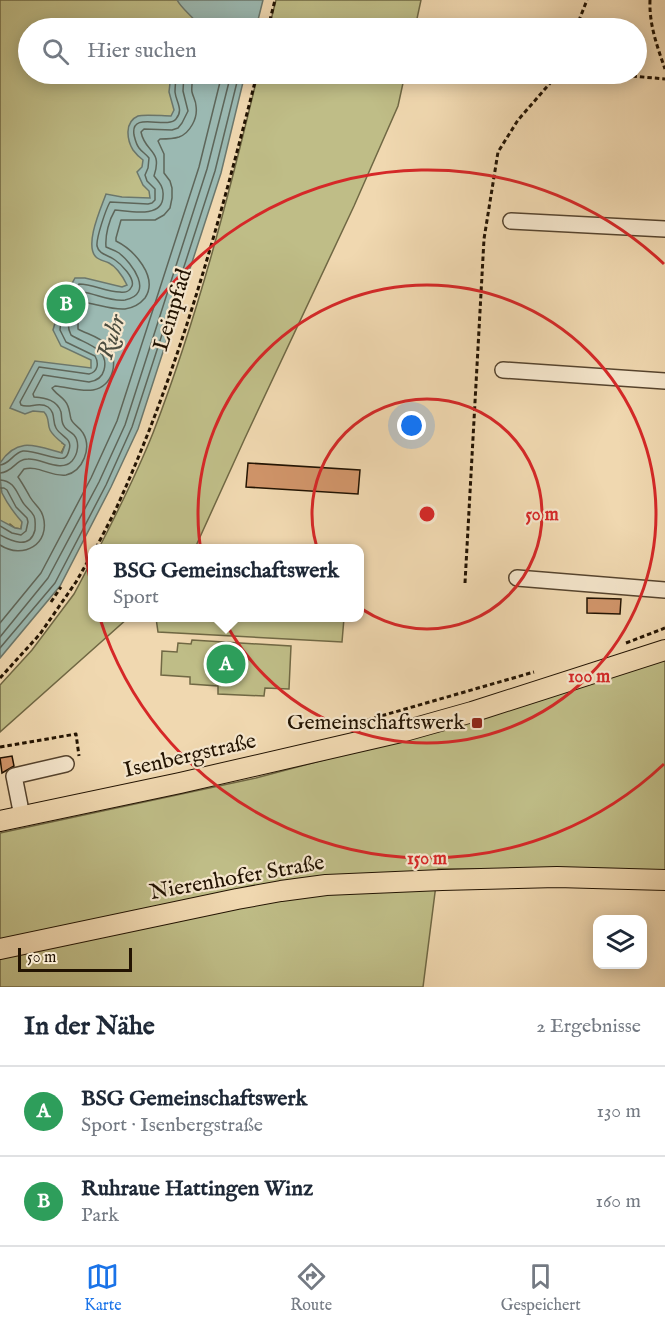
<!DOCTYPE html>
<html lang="de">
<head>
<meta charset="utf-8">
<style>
  body { margin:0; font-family:"IM FELL English",serif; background:#f2f2f3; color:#1f2937 }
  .controls { position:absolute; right:18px; bottom:18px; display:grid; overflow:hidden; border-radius:12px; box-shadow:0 3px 15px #0003 }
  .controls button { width:54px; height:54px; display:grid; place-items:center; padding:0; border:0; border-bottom:2px solid #e0e1e3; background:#fff; color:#1f2937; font:30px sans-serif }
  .scale { position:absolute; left:18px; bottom:15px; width:114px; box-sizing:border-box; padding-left:6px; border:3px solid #221302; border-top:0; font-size:16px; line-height:21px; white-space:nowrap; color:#221302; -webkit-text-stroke:4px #f5e6cc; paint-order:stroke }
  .you { position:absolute; left:412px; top:426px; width:21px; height:21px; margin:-15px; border:4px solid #fff; border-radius:50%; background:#1a73e8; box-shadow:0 0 0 9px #1a73e833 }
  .badge { display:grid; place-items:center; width:39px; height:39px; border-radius:50%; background:#1a73e8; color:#fff; font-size:20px; font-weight:700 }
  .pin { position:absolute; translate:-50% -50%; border:3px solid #fff; box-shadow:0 2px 6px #0006 }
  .popup { position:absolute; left:88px; top:544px; width:276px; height:78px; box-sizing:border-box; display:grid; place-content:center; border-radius:12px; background:#fff; filter:drop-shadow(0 2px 4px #0005); font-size:20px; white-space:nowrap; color:#747a83 }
  .popup b { font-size:22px; color:#1f2937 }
  .popup::after { content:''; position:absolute; left:50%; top:100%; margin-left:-12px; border:12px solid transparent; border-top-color:#fff }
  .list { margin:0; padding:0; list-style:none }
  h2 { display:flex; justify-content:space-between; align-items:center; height:78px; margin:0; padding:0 24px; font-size:26px }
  h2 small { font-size:20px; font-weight:400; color:#747a83 }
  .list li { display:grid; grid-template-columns:39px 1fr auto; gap:18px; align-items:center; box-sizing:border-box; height:90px; padding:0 24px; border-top:2px solid #e0e1e3 }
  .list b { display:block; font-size:22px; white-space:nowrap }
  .list p { margin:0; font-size:20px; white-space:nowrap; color:#747a83 }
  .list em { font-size:20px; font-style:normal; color:#747a83 }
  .icon { flex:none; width:33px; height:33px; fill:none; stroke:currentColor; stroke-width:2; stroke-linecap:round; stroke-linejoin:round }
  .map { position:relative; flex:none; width:665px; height:987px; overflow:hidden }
  .search { position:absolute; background:#fff; box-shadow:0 3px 15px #0003; left:18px; right:18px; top:18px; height:66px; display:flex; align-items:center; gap:15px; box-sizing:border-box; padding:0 21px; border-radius:33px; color:#747a83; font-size:22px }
  .sheet { height:258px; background:#fff }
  nav { display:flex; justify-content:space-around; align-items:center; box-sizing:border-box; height:84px; border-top:2px solid #e0e1e3; background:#fff; font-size:16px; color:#747a83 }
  nav a { display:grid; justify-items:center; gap:3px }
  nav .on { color:#1a73e8 }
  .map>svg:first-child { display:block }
  .green { fill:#bfbd87; stroke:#706844; stroke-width:1.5 }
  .water { fill:#9bb9b2; stroke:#6b776c; stroke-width:1.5 }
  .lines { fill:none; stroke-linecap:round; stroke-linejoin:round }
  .shore { stroke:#5e665a; stroke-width:1.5 }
  .building { fill:#d1956a; stroke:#221302; stroke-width:1.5 }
  .minor-casing { stroke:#56442e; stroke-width:18 }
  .major-casing { stroke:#221302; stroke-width:22 }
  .path { stroke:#221302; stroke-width:3; stroke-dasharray:4.5 3; stroke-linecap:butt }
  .minor { stroke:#f5e6cc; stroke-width:15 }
  .major { stroke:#f0d8b0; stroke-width:20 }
  .ring { fill:none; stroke:#d62828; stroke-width:3 }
  .poi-dot { fill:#8f2418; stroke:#f5e6cc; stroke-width:2 }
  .labels { text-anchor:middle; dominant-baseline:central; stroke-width:4.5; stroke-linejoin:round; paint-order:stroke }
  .street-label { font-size:22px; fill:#221302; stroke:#f5e6cc }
  .poi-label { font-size:22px; fill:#221302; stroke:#f5e6cc; text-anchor:end }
  .water-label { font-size:24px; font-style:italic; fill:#4c4d40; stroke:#f5e6cc }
  .centre { fill:#d62828; stroke:#f5e6cc; stroke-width:3 }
  .ring-label { font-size:18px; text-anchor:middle; font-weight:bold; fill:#d62828; stroke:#f5e6cc; stroke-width:4.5; stroke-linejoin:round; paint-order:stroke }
</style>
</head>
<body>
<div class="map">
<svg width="665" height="987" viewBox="0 0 665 987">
  <rect width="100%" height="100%" fill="#f0d8b0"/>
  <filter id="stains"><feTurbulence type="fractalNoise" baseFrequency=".00333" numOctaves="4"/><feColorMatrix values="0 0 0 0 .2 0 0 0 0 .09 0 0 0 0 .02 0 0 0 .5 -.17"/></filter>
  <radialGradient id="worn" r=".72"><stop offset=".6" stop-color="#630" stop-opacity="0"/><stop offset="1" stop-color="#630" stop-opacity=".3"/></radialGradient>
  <g class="green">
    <polygon points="0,0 222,0 217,28 28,28 28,74 209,74 165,228 62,443 65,445 61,453 22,522 21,529 15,528 10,524 0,535"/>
    <polygon points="276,0 421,0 415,28 269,28"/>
    <path d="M258,74H405L398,106L354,206L245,438L195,548H99C118,511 137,473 153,433C198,316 229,195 258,74Z"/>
    <polygon points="92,560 92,618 128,618 0,732 0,685 32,650 74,594"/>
    <polygon points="156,618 344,618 342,642 158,632"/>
    <polygon points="192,640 291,646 289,689 265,688 264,696 218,694 218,686 190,684 190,677 161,675 162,651 177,652 178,643 191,644"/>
    <polygon points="665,654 665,875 575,869 438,869 423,987 0,987 0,833 256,778 440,729"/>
  </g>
  <g class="water">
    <path d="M177,0H263L256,28H190L197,23C190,14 182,9 177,0Z"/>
    <path d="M171,74H245L221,173L138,429L111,487L60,586L0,658V520L15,528L21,529L22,522C14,513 7,503 2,493C0,485 0,472 0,463C18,436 36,446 62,453L65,445C60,441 53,436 50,430C47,424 50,418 44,412L33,411L25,414L10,408L35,361L91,368V360L61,346L53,330L55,323L56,307L65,296L75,278H85L122,287L127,285C123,277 117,267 109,263C105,261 99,260 96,257C84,245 101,208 106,194L122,197L150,198L149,191L143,185L137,172L142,167L143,160C139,157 136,154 133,150C127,140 124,122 138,116C144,114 163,116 171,116L174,110L169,92Z"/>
  </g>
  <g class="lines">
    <g class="shore">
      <path d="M0,465C10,464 13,453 23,451C34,450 58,461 64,458C68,456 68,453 69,450C73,438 61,437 56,428C52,421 56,413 48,407C39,401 29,409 21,405L20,402L39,367L89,374C98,372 99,363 95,356L66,342L60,330L62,309L79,284C93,284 106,292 120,292C125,293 130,291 132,286C135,278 121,264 115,260C109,255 99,255 97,246C96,238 106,209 110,202L148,204L152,203L155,200V189L147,181L145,175L148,168L149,158C146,154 142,152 139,148C136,144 135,139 134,135C130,110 167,130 176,119C184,110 176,102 175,92C175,86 176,80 176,74"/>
      <path d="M0,473C14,472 15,459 28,459C41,458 61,473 72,461C78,454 80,442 74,435C71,432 66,430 64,426C61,422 62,417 61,412C57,400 46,398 34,397L33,394L43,375L89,382C96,381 102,378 104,370C110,348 85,344 71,335C63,319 74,305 83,292C96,294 112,302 125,300C155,294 132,263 119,253C115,250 110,249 106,247C105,235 109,220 115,210C129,211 163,219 163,196C164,187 159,182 154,176C163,149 145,153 141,132L144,129L172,130L178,128L182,123L188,111L183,91L184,74"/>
      <path d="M0,480C14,481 16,491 22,501C25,507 31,510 34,516C36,520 35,526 35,530C30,550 11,541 0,535"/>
      <polyline points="0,488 4,488 7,490 16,507 27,518 28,522 26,531 21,535 12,533 0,526"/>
      <path d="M0,545C23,560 51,544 43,516C41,508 34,504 30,497C26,490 23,484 18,477L24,469C38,465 51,477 66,475C83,471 92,448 83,433C80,427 73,425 71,419C69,412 70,407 65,401C61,396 55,393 52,388L55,386C67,387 81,392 93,390C113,387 120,360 107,345C100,337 87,334 78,329V316L88,303C100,305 112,310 125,309C132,308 140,304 145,298C159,277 134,250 116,241V238L121,220H155L164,215L170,208L172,198V188L170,181L164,173V154L158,141L160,139C167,139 173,139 179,137C190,133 198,118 196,106C196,101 193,97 192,92C191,87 193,79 193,74"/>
      <polyline points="0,623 41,573 91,478 117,421 199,167 222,74"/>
      <polyline points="0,637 48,578 99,482 125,425 207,169 231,74"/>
      <polyline points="0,648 55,583 106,485 132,427 215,171 239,74"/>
    </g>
  </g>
  <g class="building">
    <polygon points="248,463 360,470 358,494 246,487"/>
    <polygon points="587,598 621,599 620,614 587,613"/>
    <polygon points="12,756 14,766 2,773 0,758"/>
  </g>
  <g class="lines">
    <g class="minor-casing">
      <g id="minor">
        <polyline points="511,221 665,229"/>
        <polyline points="503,370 665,381"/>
        <polyline points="517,578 665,590"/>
        <polyline points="22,816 14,776 66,764"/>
      </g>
    </g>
    <g class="major-casing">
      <g id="major">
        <polyline points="0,821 180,783 401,732 472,712 665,650"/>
        <polyline points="0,949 237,899 281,891 326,885 442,880 557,877 665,880"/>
      </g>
    </g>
    <g class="path">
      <path d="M650,0C649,24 657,46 665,69"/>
      <polyline points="268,28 275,0"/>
      <polyline points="576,28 587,0"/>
      <polyline points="610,74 665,79"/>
      <path d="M96,548C104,532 113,516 120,500C181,364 221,217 257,74"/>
      <polyline points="465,583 484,239 498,152 518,120 558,74"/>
      <polyline points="51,602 61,587"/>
      <polyline points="626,643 665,628"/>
      <polyline points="0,678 40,634 76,582 92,554"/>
      <polyline points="353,724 534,672"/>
      <polyline points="0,747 76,734 79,756"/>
    </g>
    <use href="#minor" class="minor"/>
    <use href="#major" class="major"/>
  </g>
  <g class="ring">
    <circle cx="427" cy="514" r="115"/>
    <circle cx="427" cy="514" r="229"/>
    <path d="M664 764A344 344 0 1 1 664 264"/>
  </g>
  <rect class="poi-dot" x="471" y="717" width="12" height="12" rx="3"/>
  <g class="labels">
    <g class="street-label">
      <text transform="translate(173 310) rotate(-73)">Leinpfad</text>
      <text transform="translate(190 756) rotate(-13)">Isenbergstraße</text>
      <text transform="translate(237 878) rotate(-10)">Nierenhofer Straße</text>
    </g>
    <g class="poi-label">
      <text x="465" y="723">Gemeinschaftswerk</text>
    </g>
    <g class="water-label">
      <text transform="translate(112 337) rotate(-72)">Ruhr</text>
    </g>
  </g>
  <circle cx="427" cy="514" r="9" class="centre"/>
  <g class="ring-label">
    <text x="542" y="520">50 m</text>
    <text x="589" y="682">100 m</text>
    <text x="427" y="864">150 m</text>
  </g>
  <rect width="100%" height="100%" filter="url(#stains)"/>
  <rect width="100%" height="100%" fill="url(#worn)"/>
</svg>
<div class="controls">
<button><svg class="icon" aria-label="layers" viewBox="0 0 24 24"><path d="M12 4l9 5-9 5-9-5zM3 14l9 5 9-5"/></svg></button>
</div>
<div class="scale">50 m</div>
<div class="you"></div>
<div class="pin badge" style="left:226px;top:664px;background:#2e9e5b">A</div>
<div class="popup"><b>BSG Gemeinschaftswerk</b>Sport</div>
<div class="pin badge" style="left:66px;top:304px;background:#2e9e5b">B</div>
<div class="search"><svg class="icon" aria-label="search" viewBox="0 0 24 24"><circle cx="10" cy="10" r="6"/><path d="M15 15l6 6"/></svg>Hier suchen</div>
</div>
<section class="sheet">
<h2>In der Nähe<small>2 Ergebnisse</small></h2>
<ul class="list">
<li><span class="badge" style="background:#2e9e5b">A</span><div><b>BSG Gemeinschaftswerk</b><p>Sport · Isenbergstraße</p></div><em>130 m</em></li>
<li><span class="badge" style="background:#2e9e5b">B</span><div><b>Ruhraue Hattingen Winz</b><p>Park</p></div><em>160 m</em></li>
</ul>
</section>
<nav>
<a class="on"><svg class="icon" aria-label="map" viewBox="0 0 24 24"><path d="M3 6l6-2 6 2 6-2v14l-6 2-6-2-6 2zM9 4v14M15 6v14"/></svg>Karte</a>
<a><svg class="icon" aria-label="directions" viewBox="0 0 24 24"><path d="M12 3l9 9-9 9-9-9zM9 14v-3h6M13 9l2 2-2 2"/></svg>Route</a>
<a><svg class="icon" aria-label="saved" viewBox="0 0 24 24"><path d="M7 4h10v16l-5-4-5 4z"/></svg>Gespeichert</a>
</nav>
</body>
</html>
